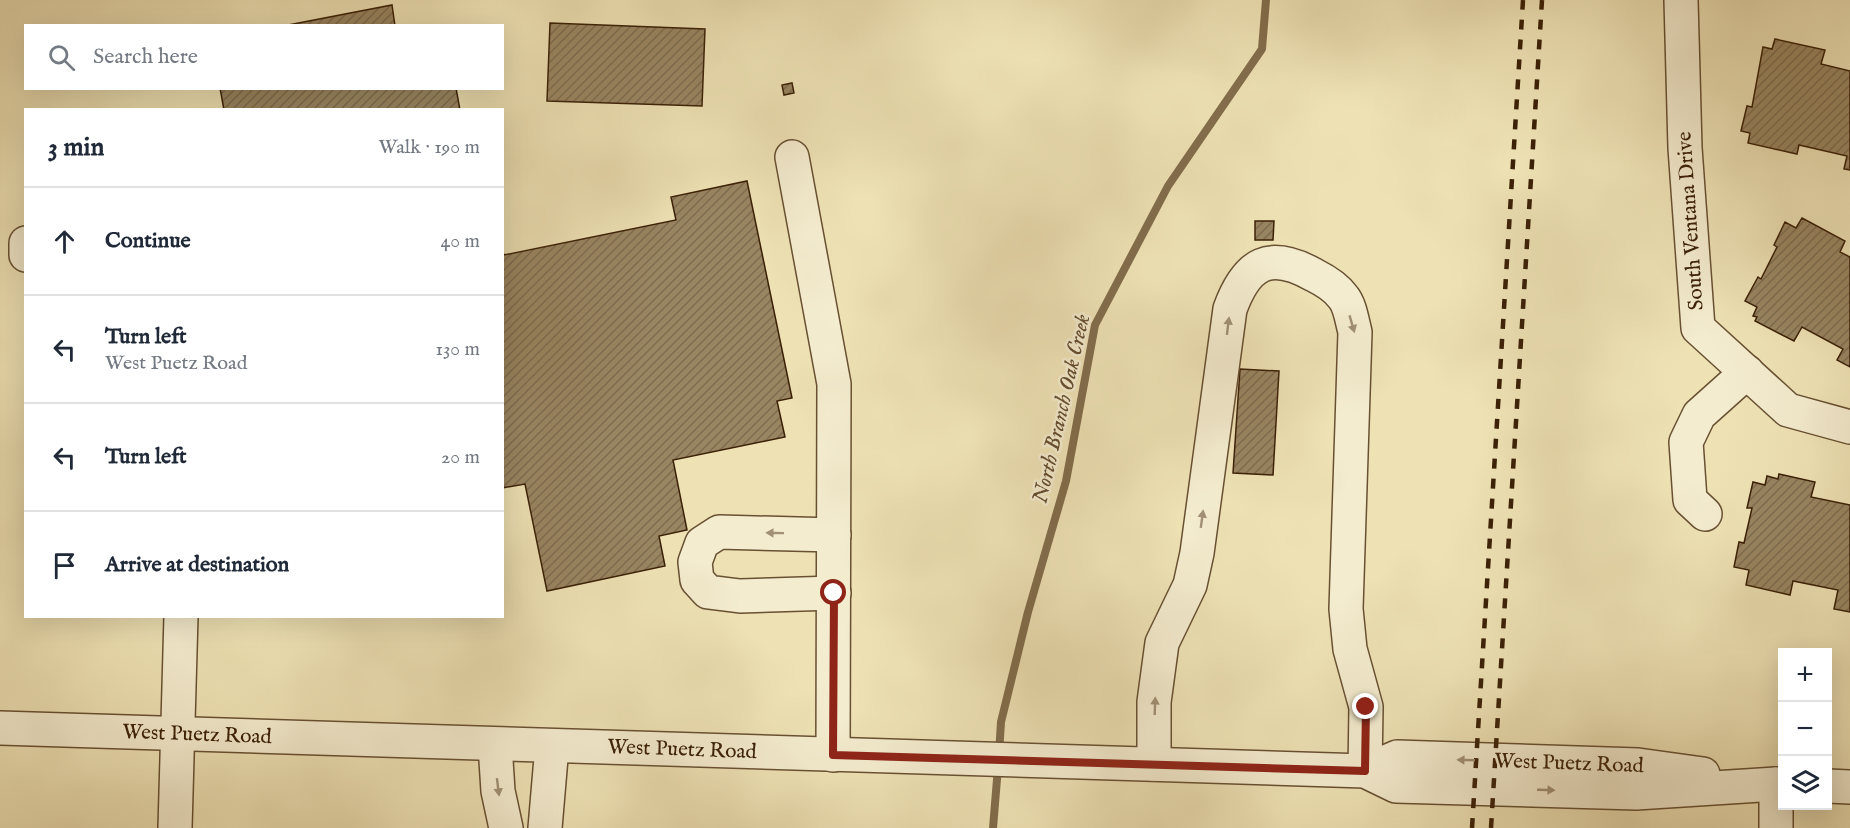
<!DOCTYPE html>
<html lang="en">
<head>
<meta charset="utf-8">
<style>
  body { margin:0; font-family:"IM FELL English",serif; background:#f6f6f7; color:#1f2937 }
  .controls { position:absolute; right:18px; bottom:18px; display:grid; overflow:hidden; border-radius:0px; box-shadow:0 6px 24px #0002 }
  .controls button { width:54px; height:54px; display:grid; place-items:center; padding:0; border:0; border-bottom:2px solid #e0e1e3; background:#fff; color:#1f2937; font:30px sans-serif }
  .stop { position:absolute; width:18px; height:18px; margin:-14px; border:4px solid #8f2418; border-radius:50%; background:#fff }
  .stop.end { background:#8f2418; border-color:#fff; box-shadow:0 2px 6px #0008 }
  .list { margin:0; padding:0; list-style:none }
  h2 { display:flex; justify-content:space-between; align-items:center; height:78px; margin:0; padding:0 24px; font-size:26px }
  h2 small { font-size:20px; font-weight:400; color:#747a83 }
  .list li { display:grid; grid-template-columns:39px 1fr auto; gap:18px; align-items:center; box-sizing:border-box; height:108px; padding:0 24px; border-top:2px solid #e0e1e3 }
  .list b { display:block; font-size:22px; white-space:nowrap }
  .list p { margin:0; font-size:20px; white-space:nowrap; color:#747a83 }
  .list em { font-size:20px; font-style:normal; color:#747a83 }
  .icon { flex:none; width:33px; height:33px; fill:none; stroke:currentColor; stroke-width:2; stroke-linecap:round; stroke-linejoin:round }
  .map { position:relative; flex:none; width:1850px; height:828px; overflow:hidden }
  .search { position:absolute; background:#fff; box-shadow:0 6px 24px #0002; left:24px; top:24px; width:480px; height:66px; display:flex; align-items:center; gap:15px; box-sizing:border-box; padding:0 21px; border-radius:0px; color:#747a83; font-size:22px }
  .panel { position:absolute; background:#fff; box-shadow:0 6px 24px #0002; left:24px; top:108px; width:480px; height:510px; border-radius:0px }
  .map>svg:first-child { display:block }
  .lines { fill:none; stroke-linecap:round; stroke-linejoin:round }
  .stream { stroke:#826d4c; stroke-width:8 }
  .building { fill:url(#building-hatch); stroke:#3b2007; stroke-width:1.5 }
  .minor-casing { stroke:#685032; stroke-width:36 }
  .minor { stroke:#f4eccf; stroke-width:33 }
  .rail { stroke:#3b2007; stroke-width:4.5; stroke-dasharray:10 10; stroke-linecap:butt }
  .oneway { fill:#a19075 }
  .route { stroke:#8f2418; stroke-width:8 }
  .labels { text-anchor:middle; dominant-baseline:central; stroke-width:5; stroke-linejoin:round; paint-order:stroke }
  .street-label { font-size:21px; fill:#3b2007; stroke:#f4eccf }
  .water-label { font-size:22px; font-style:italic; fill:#644d2f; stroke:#f4eccf }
</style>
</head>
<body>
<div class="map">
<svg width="1850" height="828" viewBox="0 0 1850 828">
  <defs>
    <pattern id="building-hatch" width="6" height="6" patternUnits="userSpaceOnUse" patternTransform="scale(1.5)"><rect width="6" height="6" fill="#988561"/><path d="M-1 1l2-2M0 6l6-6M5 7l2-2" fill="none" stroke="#7d6c4e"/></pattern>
  </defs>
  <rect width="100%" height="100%" fill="#eee2b5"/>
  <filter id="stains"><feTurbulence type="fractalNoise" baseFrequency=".00333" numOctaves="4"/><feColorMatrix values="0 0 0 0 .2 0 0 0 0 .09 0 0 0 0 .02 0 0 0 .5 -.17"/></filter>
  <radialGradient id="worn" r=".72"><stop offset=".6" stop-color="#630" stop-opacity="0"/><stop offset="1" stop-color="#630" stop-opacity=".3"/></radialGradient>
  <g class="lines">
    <g class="stream">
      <polyline points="999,754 1001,722 1028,612 1066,481 1095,325 1168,186 1262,49 1266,0"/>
      <polyline points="993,828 998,767"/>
    </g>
  </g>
  <g class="building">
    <polygon points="392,5 395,26 283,26"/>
    <polygon points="550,23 705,29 702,106 547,101"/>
    <polygon points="1775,39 1825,50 1821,64 1850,71 1850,170 1844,169 1847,156 1799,145 1797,154 1748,143 1750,133 1741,131 1747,106 1752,107 1763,47 1772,49"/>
    <polygon points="792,83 794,93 784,95 782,85"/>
    <polygon points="220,88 456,88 460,110 224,110"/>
    <polygon points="747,181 792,398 777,401 785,437 673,460 687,530 659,536 665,566 547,591 525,484 502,488 502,249 504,255 676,220 671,197"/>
    <polygon points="1802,218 1845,241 1840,252 1850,257 1850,367 1837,360 1843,349 1802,327 1794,341 1755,321 1757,317 1753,316 1757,307 1745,301 1758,277 1761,279 1777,247 1774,245 1785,222 1796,228"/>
    <polygon points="1255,221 1274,221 1273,240 1255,240"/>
    <polygon points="1240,369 1279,371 1273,475 1233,473"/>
    <polygon points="1779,474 1815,482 1811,497 1850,505 1850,612 1834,609 1838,590 1793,581 1790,595 1746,585 1749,570 1734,567 1739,542 1744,543 1752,508 1747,508 1753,482 1765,485 1767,476 1778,479"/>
  </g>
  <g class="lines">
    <g class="minor-casing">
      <g id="minor">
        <polyline points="1681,0 1685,148 1698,328 1788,410 1850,427"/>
        <polyline points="792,157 834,384 833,755"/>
        <polyline points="26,243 26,255"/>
        <polyline points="1705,514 1690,500 1686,442 1699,415 1747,372"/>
        <polyline points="834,535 719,532 702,543 695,562 697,580 708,592 740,596 834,593"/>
        <polyline points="0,728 1365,771 1396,786 1636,793 1776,784"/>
        <polyline points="495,745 498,791 506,828"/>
        <path d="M1154,764V702L1162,643L1190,585L1197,553L1230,309C1247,263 1269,250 1314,275C1324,280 1336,287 1343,297C1350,305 1352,321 1355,332L1346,609L1350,649L1366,707L1365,771"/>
        <polyline points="1365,771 1397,757 1638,765 1703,774"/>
        <polyline points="1776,784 1776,828"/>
        <polyline points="1828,786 1850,787"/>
        <polyline points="175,828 181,616"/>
        <polyline points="545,828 552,746"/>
      </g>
    </g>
    <use href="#minor" class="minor"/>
    <g class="rail">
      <polyline points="1472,828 1523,0"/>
      <polyline points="1491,828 1542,0"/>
    </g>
  </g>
  <defs><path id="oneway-solid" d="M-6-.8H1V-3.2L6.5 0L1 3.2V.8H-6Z" transform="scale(1.5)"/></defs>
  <g class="oneway">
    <use href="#oneway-solid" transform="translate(1352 324) rotate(74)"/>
    <use href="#oneway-solid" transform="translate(1228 326) rotate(-83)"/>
    <use href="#oneway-solid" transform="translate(1202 519) rotate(-82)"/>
    <use href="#oneway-solid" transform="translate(775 533) rotate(-179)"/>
    <use href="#oneway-solid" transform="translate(1155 706) rotate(-88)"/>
    <use href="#oneway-solid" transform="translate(1466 760) rotate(-178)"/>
    <use href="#oneway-solid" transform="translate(498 787) rotate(83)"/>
    <use href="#oneway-solid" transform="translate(1546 790) rotate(2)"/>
  </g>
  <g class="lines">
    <polyline class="route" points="834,593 833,755 1365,771 1366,707"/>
  </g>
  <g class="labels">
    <g class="street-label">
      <text transform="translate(1691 221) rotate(-94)">South Ventana Drive</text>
      <text transform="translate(197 735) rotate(2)">West Puetz Road</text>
      <text transform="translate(682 750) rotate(2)">West Puetz Road</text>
      <text transform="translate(1569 764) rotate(2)">West Puetz Road</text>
    </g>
    <g class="water-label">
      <text transform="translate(1062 409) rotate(-77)">North Branch Oak Creek</text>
    </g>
  </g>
  <rect width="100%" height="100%" filter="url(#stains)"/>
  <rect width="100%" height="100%" fill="url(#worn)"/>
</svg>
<div class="controls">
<button>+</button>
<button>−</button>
<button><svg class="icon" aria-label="layers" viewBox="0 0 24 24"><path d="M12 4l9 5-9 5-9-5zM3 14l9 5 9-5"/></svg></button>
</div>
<div class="stop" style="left:834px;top:593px"></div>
<div class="stop end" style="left:1366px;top:707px"></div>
<div class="search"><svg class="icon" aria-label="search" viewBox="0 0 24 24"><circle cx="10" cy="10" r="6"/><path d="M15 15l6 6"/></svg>Search here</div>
<section class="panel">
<h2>3 min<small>Walk · 190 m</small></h2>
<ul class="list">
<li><svg class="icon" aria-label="ahead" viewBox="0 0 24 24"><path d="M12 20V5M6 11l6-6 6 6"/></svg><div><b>Continue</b></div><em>40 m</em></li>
<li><svg class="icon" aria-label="left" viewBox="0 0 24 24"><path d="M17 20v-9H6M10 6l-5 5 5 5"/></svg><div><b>Turn left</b><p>West Puetz Road</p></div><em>130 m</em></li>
<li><svg class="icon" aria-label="left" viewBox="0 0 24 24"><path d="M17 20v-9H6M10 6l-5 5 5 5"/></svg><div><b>Turn left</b></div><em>20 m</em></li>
<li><svg class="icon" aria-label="arrive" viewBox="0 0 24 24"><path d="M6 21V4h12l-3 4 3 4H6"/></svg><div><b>Arrive at destination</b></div></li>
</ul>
</section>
</div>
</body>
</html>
